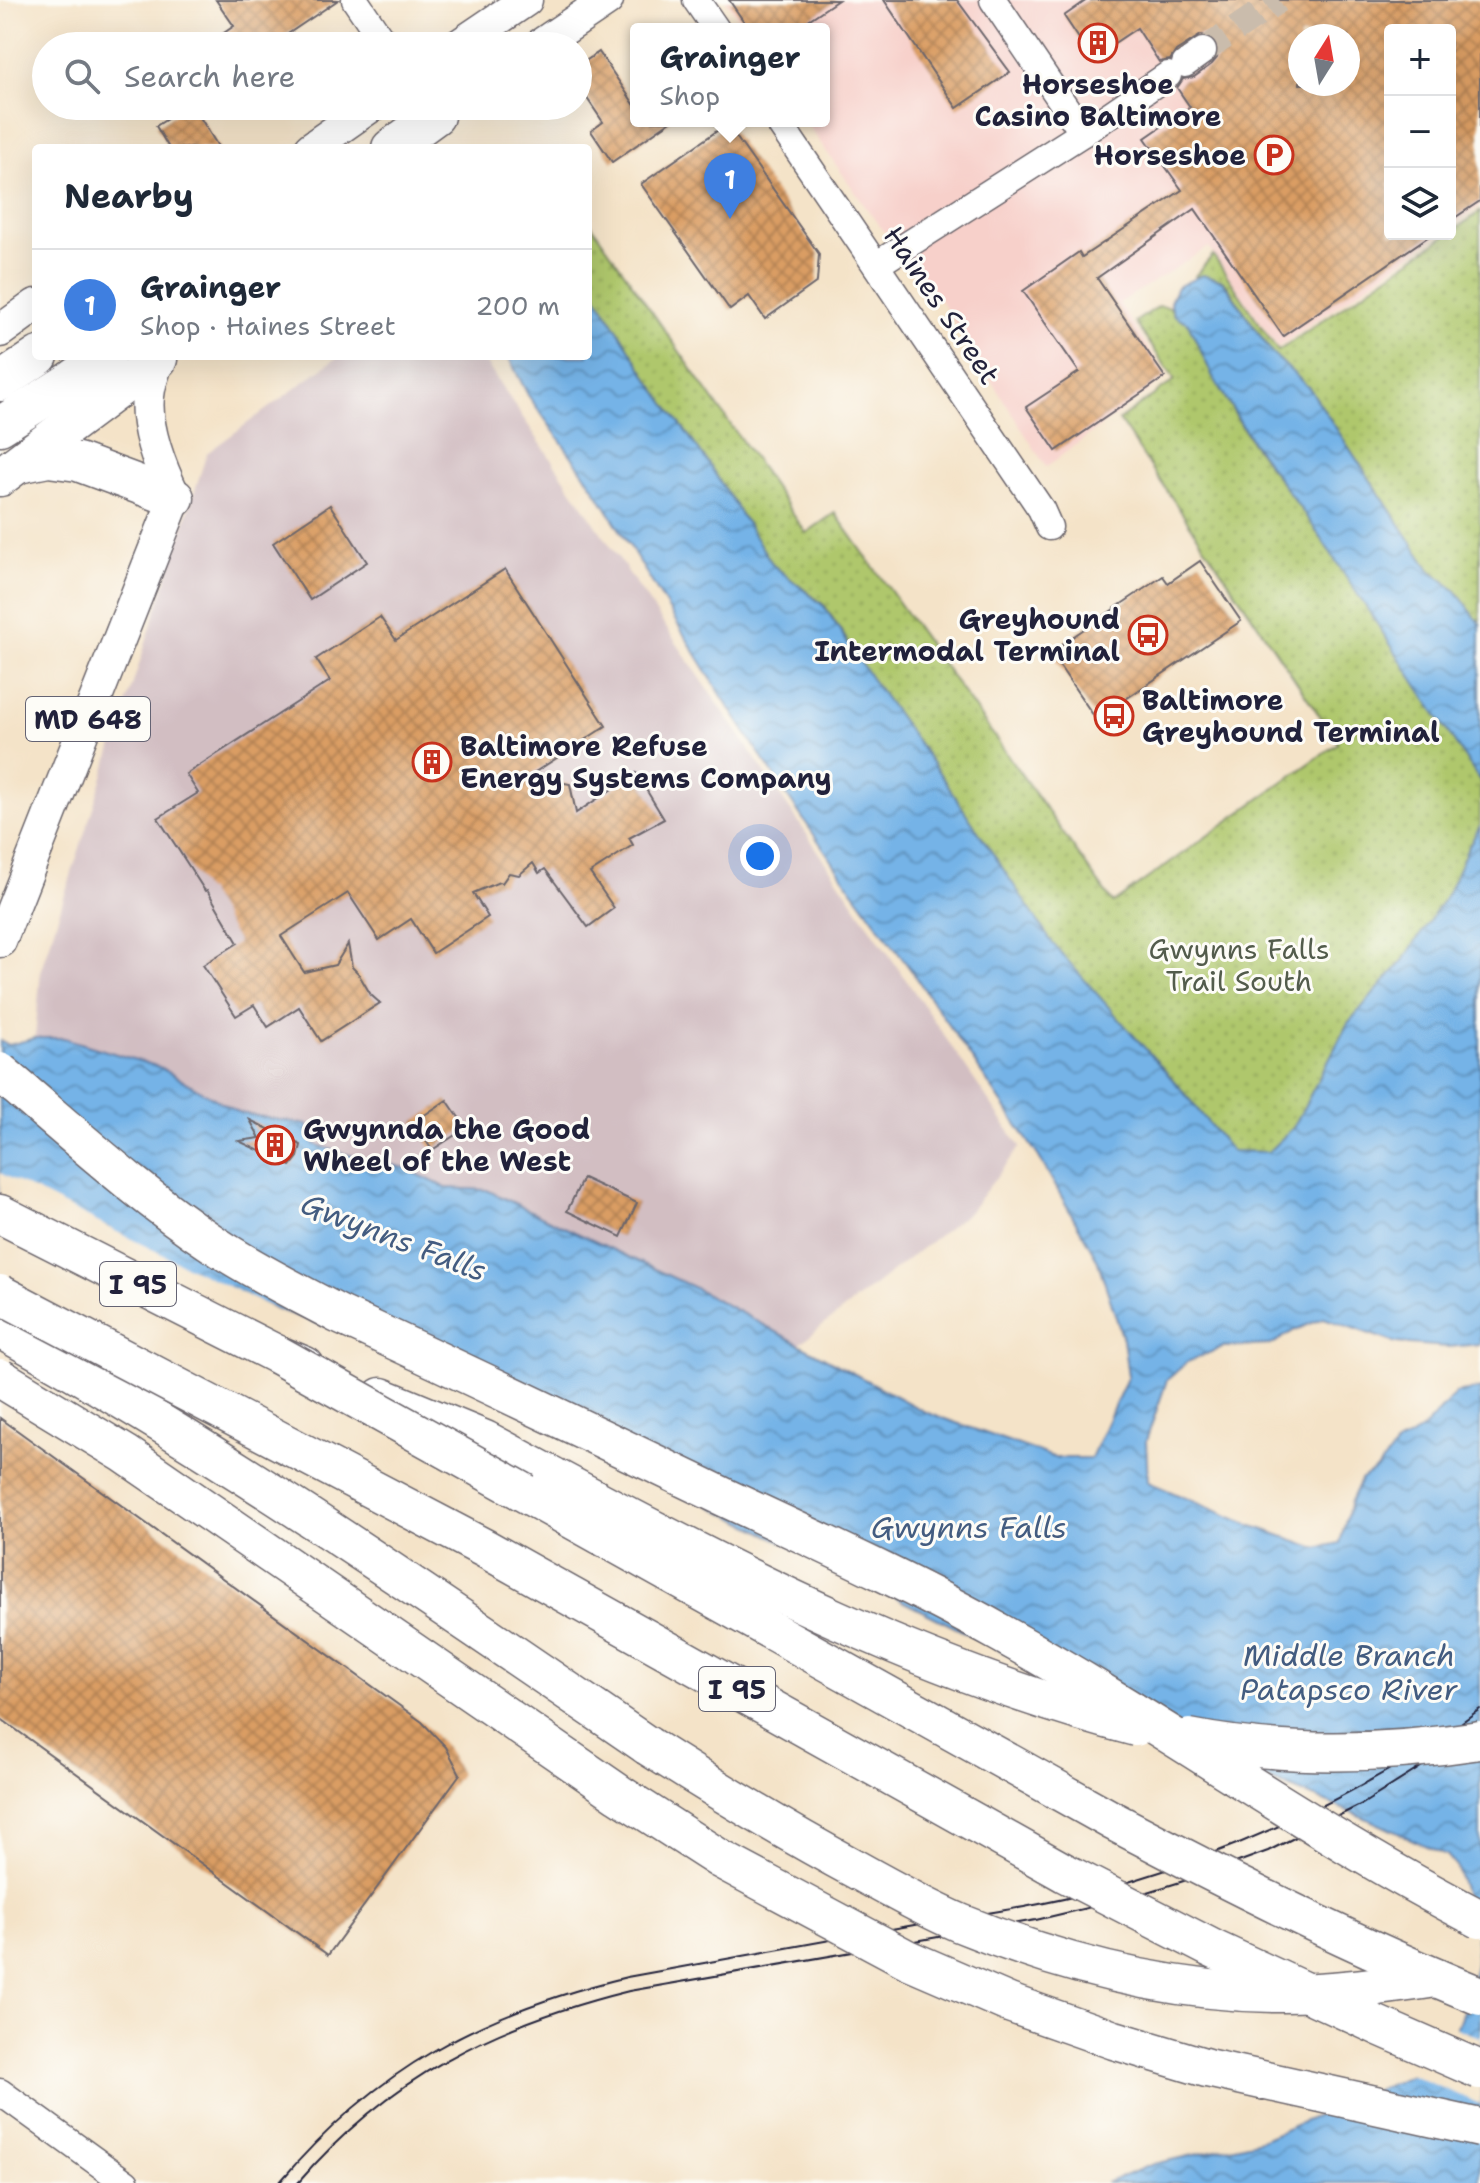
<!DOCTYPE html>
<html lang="en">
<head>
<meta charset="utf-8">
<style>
  body { margin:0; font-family:"Shantell Sans",sans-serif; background:#f2f2f3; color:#1f2937 }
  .controls { position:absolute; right:24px; top:24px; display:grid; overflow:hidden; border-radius:8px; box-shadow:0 8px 32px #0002 }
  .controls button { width:72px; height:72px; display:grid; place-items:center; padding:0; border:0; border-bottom:2px solid #e0e1e3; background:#fff; color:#1f2937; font:40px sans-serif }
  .compass { position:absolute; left:1288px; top:24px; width:72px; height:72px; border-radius:50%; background:#fff; box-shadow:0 8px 32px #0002; rotate:11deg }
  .you { position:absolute; left:760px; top:856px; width:28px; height:28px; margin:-20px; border:6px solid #fff; border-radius:50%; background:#1a73e8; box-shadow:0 0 0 12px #1a73e833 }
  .badge { display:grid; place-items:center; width:52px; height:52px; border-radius:50%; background:#1a73e8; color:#fff; font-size:26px; font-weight:700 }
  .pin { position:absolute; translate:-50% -66px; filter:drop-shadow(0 2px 4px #0008) }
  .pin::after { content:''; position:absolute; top:42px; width:28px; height:24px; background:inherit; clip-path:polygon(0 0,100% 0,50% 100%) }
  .popup { position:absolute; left:630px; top:23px; width:200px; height:104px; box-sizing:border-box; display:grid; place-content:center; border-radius:8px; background:#fff; filter:drop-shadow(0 2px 6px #0005); font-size:26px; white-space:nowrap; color:#747a83 }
  .popup b { font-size:30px; color:#1f2937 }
  .popup::after { content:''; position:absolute; left:50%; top:100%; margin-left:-16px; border:16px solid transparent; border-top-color:#fff }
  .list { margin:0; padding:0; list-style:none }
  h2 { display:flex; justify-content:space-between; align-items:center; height:104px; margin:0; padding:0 32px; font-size:34px }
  h2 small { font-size:26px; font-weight:400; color:#747a83 }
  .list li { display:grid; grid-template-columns:52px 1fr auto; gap:24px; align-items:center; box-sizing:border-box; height:112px; padding:0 32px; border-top:2px solid #e0e1e3 }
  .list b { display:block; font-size:30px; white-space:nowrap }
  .list p { margin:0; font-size:26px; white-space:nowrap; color:#747a83 }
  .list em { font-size:26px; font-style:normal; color:#747a83 }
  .icon { flex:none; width:44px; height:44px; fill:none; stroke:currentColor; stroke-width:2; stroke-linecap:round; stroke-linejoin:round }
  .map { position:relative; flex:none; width:1480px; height:2183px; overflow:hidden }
  .search { position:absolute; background:#fff; box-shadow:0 8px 32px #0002; left:32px; top:32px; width:560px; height:88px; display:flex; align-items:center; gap:20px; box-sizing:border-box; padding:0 28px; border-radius:44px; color:#747a83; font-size:30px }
  .panel { position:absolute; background:#fff; box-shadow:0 8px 32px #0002; left:32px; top:144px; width:560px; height:216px; border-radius:8px }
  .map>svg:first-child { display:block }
  .built { fill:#f7d0ca; fill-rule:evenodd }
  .industrial { fill:#d2bec2 }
  .grass { fill:url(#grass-dots); stroke:#687454; stroke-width:2 }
  .water { fill:url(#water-waves); stroke:#4b6a91; stroke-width:2 }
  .pier { fill:#f4e3c8 }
  .building { fill:url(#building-cross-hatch); fill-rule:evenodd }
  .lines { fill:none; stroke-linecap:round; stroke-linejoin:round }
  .minor-tunnel { stroke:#cabcac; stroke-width:26; stroke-dasharray:26 13; stroke-linecap:butt }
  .minor-casing { stroke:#6c666c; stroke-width:29 }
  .major-casing { stroke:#6c666c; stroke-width:35 }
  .highway-casing { stroke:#6c666c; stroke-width:41 }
  .minor { stroke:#fff; stroke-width:26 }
  .major { stroke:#fff; stroke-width:32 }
  .highway { stroke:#fff; stroke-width:38 }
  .tram { stroke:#22223b; stroke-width:2 }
  .highway-bridge-casing { stroke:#6c666c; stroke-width:41; stroke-linecap:butt }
  .highway-bridge { stroke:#fff; stroke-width:38 }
  .labels { text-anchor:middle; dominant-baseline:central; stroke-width:6; stroke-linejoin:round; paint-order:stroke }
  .shield { fill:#fdfcf7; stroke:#646373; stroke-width:2 }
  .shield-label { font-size:26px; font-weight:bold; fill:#22223b }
  .poi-label { font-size:28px; font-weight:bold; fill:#22223b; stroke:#fdfcf7; text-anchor:start }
  .street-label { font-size:28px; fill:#22223b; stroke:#fdfcf7 }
  .park-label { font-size:28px; fill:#535c4c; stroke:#fdfcf7 }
  .water-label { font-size:30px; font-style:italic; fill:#435c80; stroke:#fdfcf7 }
</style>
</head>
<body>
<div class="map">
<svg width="1480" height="2183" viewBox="0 0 1480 2183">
  <defs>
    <pattern id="grass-dots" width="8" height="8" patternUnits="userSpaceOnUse" patternTransform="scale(2)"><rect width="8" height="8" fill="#afc76c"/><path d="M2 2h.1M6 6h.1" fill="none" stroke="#96ab5e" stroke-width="1.8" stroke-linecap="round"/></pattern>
    <pattern id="water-waves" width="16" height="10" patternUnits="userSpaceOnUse" patternTransform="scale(2)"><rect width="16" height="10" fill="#74b3e7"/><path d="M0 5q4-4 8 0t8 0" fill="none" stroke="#5f91bc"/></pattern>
    <pattern id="building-cross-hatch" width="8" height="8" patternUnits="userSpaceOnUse" patternTransform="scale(2)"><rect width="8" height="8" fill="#da9d63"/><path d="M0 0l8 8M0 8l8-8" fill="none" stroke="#b08053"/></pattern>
  </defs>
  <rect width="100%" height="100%" fill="#fdfcf7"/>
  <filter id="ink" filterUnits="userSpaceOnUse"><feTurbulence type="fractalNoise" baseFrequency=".0125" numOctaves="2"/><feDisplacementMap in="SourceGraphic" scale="16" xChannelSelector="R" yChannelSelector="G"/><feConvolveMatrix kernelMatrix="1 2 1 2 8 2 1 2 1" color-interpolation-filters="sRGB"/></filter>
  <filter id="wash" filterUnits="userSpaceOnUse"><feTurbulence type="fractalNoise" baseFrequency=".006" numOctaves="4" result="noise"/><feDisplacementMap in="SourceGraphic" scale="32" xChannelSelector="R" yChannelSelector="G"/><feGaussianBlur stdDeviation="1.8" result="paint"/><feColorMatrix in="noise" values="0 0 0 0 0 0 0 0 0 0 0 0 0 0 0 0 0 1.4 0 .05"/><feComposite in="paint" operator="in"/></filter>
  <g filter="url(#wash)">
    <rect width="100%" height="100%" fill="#f4e3c8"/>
    <path class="built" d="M726,0H1480V206L1450,227V30H1390V234H1440L1278,347L1209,247L1119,303L1167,377L1046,467L937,295L877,223L805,121H824V29H745ZM1300,36H1348V84H1300Z"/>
    <polygon class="industrial" points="339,356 481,356 1020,1147 970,1211 798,1345 695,1288 564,1227 487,1190 446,1188 405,1168 344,1154 313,1144 307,1125 240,1113 159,1067 64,1038 35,1038 41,969 207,453"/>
    <g class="grass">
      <polygon points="1480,212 1480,624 1456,591 1430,570 1310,389 1272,353 1224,281 1202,275 1197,277 1195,276 1213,255 1278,351"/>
      <polygon points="588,220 806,533 835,513 1113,903 1338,743 1119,420 1175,380 1135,322 1159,306 1170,307 1174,315 1188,323 1212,375 1251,442 1311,523 1480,781 1480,826 1466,852 1448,893 1403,961 1348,1023 1293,1128 1268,1152 1231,1151 1181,1089 1053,945 936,768 870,677 825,606 773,565 708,463 647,377 588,282"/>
    </g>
    <g class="water">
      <polygon points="1202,275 1223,281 1272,353 1310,389 1430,570 1456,591 1480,624 1480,781 1311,523 1252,442 1212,375 1188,323 1174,315 1170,302 1177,287"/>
      <polygon points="588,282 647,377 708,463 773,565 824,606 870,677 936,768 1053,944 1181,1089 1231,1151 1268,1152 1293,1128 1348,1023 1403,961 1448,893 1466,852 1480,826 1480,1344 1448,1347 1396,1343 1324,1318 1295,1330 1271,1345 1223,1347 1187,1362 1167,1380 1146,1441 1148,1482 1247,1524 1317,1548 1340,1543 1351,1501 1361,1480 1377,1469 1397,1444 1422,1430 1456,1393 1480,1389 1480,2183 1106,2183 1154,2164 1261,2140 1421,2071 1443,2049 1458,2024 1472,1987 1477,1948 1476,1936 1457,1868 1446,1855 1359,1815 1260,1776 1029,1664 400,1352 265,1305 59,1217 0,1201 0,1041 9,1045 35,1038 64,1038 159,1067 240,1113 307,1125 314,1144 344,1154 405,1168 446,1188 487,1190 564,1227 695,1288 925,1412 1056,1458 1091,1458 1128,1376 1123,1339 1097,1259 1039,1157 911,970 848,884 786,794 723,698 593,486 528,395 508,356 588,356"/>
    </g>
    <g class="pier">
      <polygon points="0,1173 119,1233 297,1320 264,1308 58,1221 0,1205"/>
      <polygon points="1452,2026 1480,2038 1480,2104 1407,2073 1418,2068 1440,2047"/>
    </g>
    <g id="blocks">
      <g class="building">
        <polygon points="216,0 338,0 270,46 248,46 243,39 233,46 205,46 234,26"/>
        <polygon points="729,0 838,0 795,29 749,29"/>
        <polygon points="884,0 957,0 1010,72 957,108"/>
        <path d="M1087,0H1480V201L1450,221V30H1390V234H1432L1283,336L1195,209L1097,278L1165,377L1056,451L1026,407L1079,372L1023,291L1079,252L1082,257L1182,190L1145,138L1190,107L1177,88L1183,79L1194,77L1212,64L1217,58L1219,50L1215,41L1209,36L1201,35L1176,51L1170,60L1159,62L1137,28L1092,58L1064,16ZM1300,36H1348V84H1300Z"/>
        <polygon points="599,52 636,107 636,121 671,121 612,162 591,131 603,122 578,85 578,66"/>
        <polygon points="188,106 193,106 219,148 169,148 156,126"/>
        <polygon points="727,124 819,254 817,282 765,319 749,296 730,310 641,184"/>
        <polygon points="330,505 367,562 310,600 273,543"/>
        <polygon points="1200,561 1241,621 1096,719 1054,658 1065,650 1062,644 1163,576 1168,583"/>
        <polygon points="505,569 606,726 529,776 570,784 576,813 636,773 664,819 629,838 633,845 590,873 614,908 588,927 545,869 539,873 533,863 519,875 509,873 502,883 499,882 473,893 488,917 433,953 411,919 379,940 348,893 281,936 304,972 335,965 348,944 352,967 358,973 371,995 380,1003 321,1041 299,1007 268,1027 254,1005 236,1016 203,965 238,943 207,890 205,891 158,818 198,793 186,774 330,681 316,659 380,617 396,640"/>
        <polygon points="447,1100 466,1128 432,1150 414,1122"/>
        <polygon points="250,1120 301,1145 298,1157 291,1166 239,1141 260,1138"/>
        <polygon points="583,1178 637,1203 621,1237 567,1211"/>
        <polygon points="0,1418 422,1722 446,1747 460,1774 328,1955 0,1718"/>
      </g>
    </g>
  </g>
  <g filter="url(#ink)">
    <use href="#blocks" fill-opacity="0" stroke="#6c666c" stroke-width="2"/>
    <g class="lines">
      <polyline class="minor-tunnel" points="1203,51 1279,0"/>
      <g class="minor-casing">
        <g id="minor">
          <polyline points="355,0 386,46"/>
          <polyline points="696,0 716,29"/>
          <polyline points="993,0 1083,133"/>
          <polyline points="1185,64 1203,51"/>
          <polyline points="778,121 1041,509 1049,527"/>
          <polyline points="876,265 1083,133 1168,75"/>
          <polyline points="0,2092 126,2183"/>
        </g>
      </g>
      <g class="major-casing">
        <g id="major">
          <polyline points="458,46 526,0"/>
          <polyline points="539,46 607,0"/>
          <polyline points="311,148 371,106"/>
          <polyline points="0,331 36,305"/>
          <path d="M0,941L175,498C160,467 142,424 149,389C151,379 155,369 158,359L161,356"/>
        </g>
      </g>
      <g class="highway-casing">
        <g id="highway">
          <polyline points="391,148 435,116"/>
          <polyline points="0,382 39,356"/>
          <polyline points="0,426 71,381 106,356"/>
          <polyline points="18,464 48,458 78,462 175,498"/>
          <polyline points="0,477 158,359"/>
          <polyline points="0,1214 276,1354 305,1366"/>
          <path d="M0,1329C225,1454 436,1601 648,1746"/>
          <polyline points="381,1397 485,1440 554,1477"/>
        </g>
      </g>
      <use href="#minor" class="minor"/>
      <use href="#major" class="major"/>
      <use href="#highway" class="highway"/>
      <g class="tram">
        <path d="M279,2183C376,2068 482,2012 627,1977C724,1959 822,1941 920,1924C987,1913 1056,1904 1122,1884C1247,1847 1376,1788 1480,1709"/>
        <path d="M298,2183C389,2077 495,2024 629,1991L1036,1920L1125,1899L1200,1876L1268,1851L1364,1803L1459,1743L1480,1727"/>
      </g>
      <g class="highway-bridge-casing">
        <g id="highway-bridge">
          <path d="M0,1072C70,1131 138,1194 215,1245C254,1271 297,1292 338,1314C468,1374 597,1436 726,1498C818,1541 911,1583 1000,1633C1163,1723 1314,1834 1480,1919"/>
          <polyline points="0,1294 486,1549 1065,1873 1213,1949 1379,2026 1480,2070"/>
          <path d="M276,1354L1113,1821C1233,1884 1354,1945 1480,1996"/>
          <polyline points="0,1378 125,1454 619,1794 720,1859 907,1959 1009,2003 1114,2040 1207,2068 1480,2128"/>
          <path d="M554,1477C740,1577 930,1674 1136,1727"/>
          <path d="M1189,1738C1286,1757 1382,1755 1480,1740"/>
          <path d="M648,1746C717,1790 786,1832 857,1870C891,1889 925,1908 960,1923C1058,1963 1167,1991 1273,1993C1328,1994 1382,1986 1436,1978"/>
        </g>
      </g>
      <use href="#highway-bridge" class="highway-bridge"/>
    </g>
  </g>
  <defs>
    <g id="building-ring" transform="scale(2)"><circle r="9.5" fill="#fdfcf7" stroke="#c8321e" stroke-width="1.5"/><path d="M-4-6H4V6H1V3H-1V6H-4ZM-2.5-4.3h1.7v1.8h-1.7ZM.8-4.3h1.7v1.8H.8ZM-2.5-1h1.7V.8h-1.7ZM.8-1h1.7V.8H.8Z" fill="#c8321e"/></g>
    <g id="parking-ring" transform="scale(2)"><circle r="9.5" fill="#fdfcf7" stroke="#c8321e" stroke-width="1.5"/><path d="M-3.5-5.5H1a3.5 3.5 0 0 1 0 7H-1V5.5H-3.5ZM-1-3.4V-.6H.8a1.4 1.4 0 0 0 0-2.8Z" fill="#c8321e"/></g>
    <g id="bus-ring" transform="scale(2)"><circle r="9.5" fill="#fdfcf7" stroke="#c8321e" stroke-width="1.5"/><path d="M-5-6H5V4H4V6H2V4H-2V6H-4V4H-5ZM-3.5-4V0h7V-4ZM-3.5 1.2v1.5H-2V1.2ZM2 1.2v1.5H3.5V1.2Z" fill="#c8321e"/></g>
  </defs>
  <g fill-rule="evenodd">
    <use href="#building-ring" x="1098" y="43"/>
    <use href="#parking-ring" x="1274" y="155"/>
    <use href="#bus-ring" x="1148" y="635"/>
    <use href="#bus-ring" x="1114" y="716"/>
    <use href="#building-ring" x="432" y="762"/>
    <use href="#building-ring" x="275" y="1145"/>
  </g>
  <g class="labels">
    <g class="shield">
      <rect x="26" y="697" width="124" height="44" rx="6"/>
      <rect x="100" y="1262" width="76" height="44" rx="6"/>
      <rect x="699" y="1667" width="76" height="44" rx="6"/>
    </g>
    <g class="shield-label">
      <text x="88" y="719">MD 648</text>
      <text x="138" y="1284">I 95</text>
      <text x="737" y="1689">I 95</text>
    </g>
    <g class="poi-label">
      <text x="1098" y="84" text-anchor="middle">Horseshoe<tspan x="1098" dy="32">Casino Baltimore</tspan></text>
      <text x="1246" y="155" text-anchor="end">Horseshoe</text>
      <text x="1120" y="619" text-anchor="end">Greyhound<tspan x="1120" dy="32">Intermodal Terminal</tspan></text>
      <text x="1142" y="700">Baltimore<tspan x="1142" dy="32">Greyhound Terminal</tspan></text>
      <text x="460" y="746">Baltimore Refuse<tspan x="460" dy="32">Energy Systems Company</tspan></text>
      <text x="303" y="1129">Gwynnda the Good<tspan x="303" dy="32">Wheel of the West</tspan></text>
    </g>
    <g class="street-label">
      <text transform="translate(942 305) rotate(56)">Haines Street</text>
    </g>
    <g class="park-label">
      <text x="1239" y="949">Gwynns Falls<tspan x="1239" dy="32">Trail South</tspan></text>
    </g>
    <g class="water-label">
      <text transform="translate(394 1237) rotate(21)">Gwynns Falls</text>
      <text x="969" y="1527">Gwynns Falls</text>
      <text x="1349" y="1655">Middle Branch<tspan x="1349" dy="34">Patapsco River</tspan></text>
    </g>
  </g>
</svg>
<div class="controls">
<button>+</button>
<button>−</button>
<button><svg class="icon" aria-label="layers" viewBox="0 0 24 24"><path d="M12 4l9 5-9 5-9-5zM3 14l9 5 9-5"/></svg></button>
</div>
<svg class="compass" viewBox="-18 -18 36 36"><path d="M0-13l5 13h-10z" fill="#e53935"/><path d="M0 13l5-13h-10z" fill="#747a83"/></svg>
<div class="you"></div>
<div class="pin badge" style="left:730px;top:219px;background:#3f7fe0">1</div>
<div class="popup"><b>Grainger</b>Shop</div>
<div class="search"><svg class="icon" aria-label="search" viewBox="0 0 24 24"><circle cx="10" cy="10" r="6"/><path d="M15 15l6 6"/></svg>Search here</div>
<section class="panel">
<h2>Nearby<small></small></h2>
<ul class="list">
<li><span class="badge" style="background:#3f7fe0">1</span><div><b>Grainger</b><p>Shop · Haines Street</p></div><em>200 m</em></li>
</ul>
</section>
</div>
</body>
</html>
